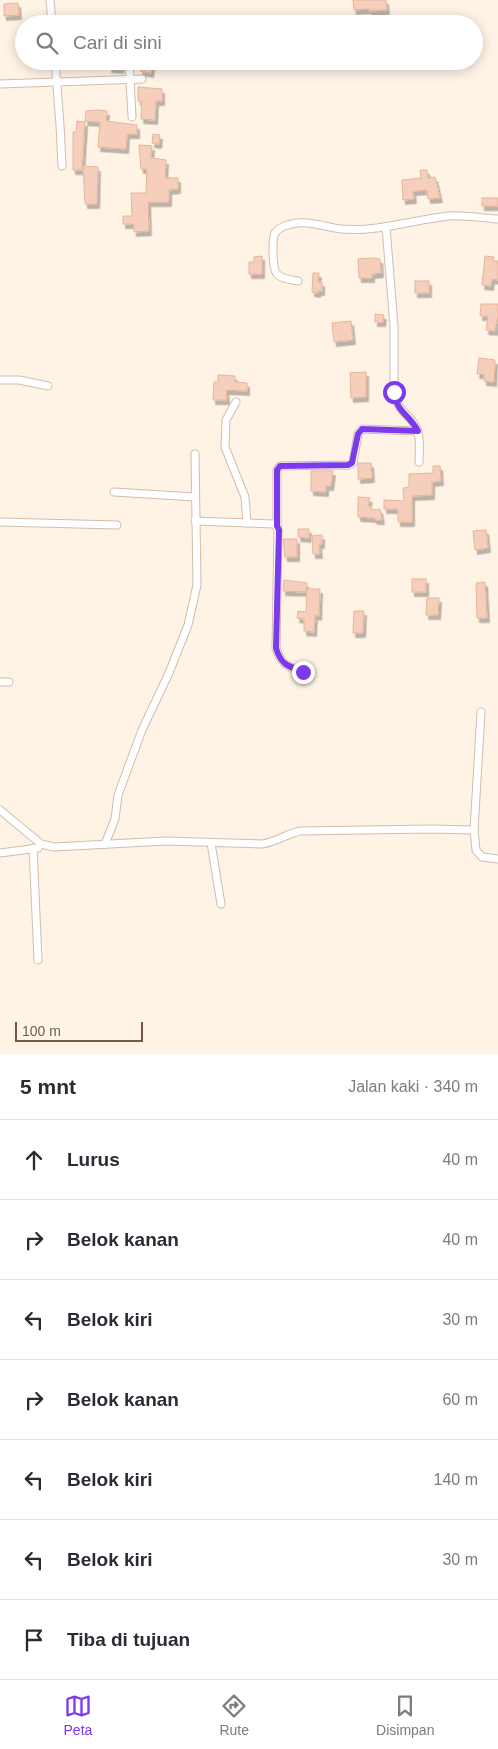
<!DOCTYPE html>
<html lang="id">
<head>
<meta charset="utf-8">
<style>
  body { margin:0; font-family:Helvetica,sans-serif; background:#f2f2f3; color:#2b2b33 }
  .scale { position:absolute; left:15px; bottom:12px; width:128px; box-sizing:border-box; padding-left:5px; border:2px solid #795748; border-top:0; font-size:14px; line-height:18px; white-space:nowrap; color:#795748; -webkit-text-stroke:4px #fff7ed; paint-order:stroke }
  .stop { position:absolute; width:15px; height:15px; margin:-11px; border:4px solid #7c3aed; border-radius:50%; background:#fff }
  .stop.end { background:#7c3aed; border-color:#fff; box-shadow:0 1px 5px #0008 }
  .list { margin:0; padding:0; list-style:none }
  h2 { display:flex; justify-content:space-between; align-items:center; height:65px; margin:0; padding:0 20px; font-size:21px }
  h2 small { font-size:16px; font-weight:400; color:#7c7c81 }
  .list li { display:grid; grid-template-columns:32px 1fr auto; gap:15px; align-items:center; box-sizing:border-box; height:80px; padding:0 20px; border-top:1px solid #e1e1e2 }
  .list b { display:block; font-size:19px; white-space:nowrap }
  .list em { font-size:16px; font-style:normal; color:#7c7c81 }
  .icon { flex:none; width:28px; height:28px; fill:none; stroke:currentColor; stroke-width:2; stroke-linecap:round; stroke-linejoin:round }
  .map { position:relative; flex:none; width:498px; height:1054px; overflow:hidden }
  .search { position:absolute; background:#fff; box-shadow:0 2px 12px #0003; left:15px; right:15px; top:15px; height:55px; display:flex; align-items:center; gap:12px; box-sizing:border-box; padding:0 18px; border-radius:28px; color:#7c7c81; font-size:19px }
  .sheet { height:625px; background:#fff }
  nav { display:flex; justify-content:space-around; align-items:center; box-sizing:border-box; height:70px; border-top:1px solid #e1e1e2; background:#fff; font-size:14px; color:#7c7c81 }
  nav a { display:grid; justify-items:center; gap:2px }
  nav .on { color:#7c3aed }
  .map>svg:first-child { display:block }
  .building { fill:#f5cfbb; stroke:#e8b49a; filter:url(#shadow) }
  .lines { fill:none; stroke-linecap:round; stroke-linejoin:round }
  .minor-casing { stroke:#d3bcad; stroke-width:9 }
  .minor { stroke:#fff; stroke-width:7 }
  .route { stroke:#7c3aed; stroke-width:6 }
</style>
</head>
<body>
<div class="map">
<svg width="498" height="1054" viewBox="0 0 498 1054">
  <defs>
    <filter id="shadow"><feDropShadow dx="2.5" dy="4.5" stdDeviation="0" flood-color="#0004"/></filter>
  </defs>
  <rect width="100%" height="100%" fill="#fef3e5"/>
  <g class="building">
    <polygon points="353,0 386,0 387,10 369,11 369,9 354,10"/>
    <polygon points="18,3 19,15 4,16 4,4"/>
    <polygon points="110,61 122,61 121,69 109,68"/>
    <polygon points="142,61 153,61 151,73 140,71"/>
    <polygon points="138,87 162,89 162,101 156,101 155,120 141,119 142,101 138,101"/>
    <polygon points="98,110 107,111 106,121 137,125 137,134 127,134 126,149 98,147 100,122 85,121 86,111"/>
    <polygon points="77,121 85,122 82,170 73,170 73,132 76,132"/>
    <polygon points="153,134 160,135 159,144 152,143"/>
    <polygon points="139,145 152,146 151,158 166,160 165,178 178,178 178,189 169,190 169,202 148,202 149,231 134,232 134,224 123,224 123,216 132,216 131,193 146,193 147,169 141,169"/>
    <polygon points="83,166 98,167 97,204 85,204"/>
    <polygon points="420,170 427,170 428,178 435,177 440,198 428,199 427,190 413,191 414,199 403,200 402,180 421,178"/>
    <rect x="482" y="198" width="16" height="8"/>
    <polygon points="262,256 262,274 249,274 249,262 254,262 254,257"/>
    <polygon points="485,256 494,257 493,261 498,261 498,280 492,279 491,286 482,285"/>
    <polygon points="371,258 380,259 381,273 372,274 372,278 359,278 358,259"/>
    <polygon points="313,273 319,273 318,282 322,282 322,291 318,291 318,293 312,292"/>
    <rect x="415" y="281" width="14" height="12"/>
    <polygon points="481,304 498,304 498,317 495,331 486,330 488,316 480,316"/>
    <polygon points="375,314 384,315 383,322 375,322"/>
    <polygon points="351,321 353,340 334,342 332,323"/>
    <polygon points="479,358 495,360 494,382 484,381 484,374 477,374"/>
    <polygon points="366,372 366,397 351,398 350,373"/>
    <polygon points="218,375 235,376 235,382 247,383 247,391 226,390 227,400 213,400 214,382 218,382"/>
    <polygon points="358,463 371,463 372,478 358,479"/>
    <polygon points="433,466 440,466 441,481 432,482 432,495 412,496 412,522 398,522 398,509 384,509 384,500 404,501 403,488 409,487 409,474 433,473"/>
    <polygon points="311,471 333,471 331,486 326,486 326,492 311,491"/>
    <polygon points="358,497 370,498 368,506 371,506 371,510 380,509 382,520 375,520 374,518 358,517"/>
    <polygon points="298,529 309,529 309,538 298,537"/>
    <polygon points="486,530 488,548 475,550 473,531"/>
    <polygon points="322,535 322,544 319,544 320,554 313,554 312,536"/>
    <polygon points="283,539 297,539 297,557 285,557"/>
    <rect x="412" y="579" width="14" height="13"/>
    <polygon points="284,580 307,583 306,592 283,591"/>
    <polygon points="485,582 487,618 477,618 476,583"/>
    <polygon points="307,589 320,589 319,616 315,615 314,632 304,631 304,619 297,618 298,611 306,612"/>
    <polygon points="427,598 439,598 438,615 426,615"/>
    <polygon points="354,611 364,611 363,633 353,633"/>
  </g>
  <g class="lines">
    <g class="minor-casing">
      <g id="minor">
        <polyline points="50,0 52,24"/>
        <polyline points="55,61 60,125 62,166"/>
        <polyline points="129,61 132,117"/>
        <polyline points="0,84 142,79"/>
        <path d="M386,227L394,326V392C398,414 410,413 417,429C421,439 419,452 419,462"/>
        <path d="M298,281C292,280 281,279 277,274C272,269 272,239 275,233C278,229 284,226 288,225C305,219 325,227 341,229C378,232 413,220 448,216C464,215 482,218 498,219"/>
        <polyline points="0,380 19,380 48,386"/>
        <polyline points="236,402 226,420 225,447 245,497 247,523"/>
        <polyline points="114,492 195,497"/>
        <path d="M195,521L274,524L278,528L276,648C281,665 288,666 303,673"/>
        <polyline points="0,522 117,525"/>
        <polyline points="277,526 277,470 280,466 349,465 353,463 358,434 362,429 418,431"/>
        <polyline points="0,682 9,682"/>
        <polyline points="481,712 474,830 476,850 482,857 498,859"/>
        <path d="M0,810L41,844L54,847L166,841L262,844C276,842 286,834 300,831L431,829L474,830"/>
        <polyline points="211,843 221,904"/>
        <polyline points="105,844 115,819 118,795 142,730 169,673 188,625 197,585 195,454"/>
        <polyline points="33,848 38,960"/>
        <polyline points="0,853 38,848"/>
      </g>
    </g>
    <use href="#minor" class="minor"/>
  </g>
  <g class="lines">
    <path class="route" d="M303,672C288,666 281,665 276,648L279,530L277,526V470L280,466L348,465L352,463L358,434L362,429L418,431C409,414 397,413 394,392"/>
  </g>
</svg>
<div class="scale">100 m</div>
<div class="stop" style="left:394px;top:392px"></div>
<div class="stop end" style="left:303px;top:672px"></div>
<div class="search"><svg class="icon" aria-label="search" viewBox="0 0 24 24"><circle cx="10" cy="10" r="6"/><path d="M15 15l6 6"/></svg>Cari di sini</div>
</div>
<section class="sheet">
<h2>5 mnt<small>Jalan kaki · 340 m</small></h2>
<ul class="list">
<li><svg class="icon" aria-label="ahead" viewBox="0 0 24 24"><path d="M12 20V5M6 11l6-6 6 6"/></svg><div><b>Lurus</b></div><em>40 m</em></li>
<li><svg class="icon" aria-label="right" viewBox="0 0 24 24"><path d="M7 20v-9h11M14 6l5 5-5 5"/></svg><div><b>Belok kanan</b></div><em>40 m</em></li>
<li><svg class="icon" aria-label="left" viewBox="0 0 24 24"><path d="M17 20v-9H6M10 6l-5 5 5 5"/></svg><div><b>Belok kiri</b></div><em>30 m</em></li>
<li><svg class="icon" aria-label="right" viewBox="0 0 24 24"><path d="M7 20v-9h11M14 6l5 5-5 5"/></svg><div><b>Belok kanan</b></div><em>60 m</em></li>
<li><svg class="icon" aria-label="left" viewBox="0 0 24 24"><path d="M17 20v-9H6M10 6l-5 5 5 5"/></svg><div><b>Belok kiri</b></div><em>140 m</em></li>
<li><svg class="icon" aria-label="left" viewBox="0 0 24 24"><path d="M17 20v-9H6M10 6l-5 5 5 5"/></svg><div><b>Belok kiri</b></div><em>30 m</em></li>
<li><svg class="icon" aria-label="arrive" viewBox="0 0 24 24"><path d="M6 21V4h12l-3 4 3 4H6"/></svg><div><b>Tiba di tujuan</b></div></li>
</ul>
</section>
<nav>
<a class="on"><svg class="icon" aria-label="map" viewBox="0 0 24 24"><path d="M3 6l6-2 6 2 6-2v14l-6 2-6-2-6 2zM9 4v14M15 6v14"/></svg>Peta</a>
<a><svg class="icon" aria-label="directions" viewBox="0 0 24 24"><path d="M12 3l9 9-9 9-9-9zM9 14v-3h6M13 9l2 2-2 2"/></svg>Rute</a>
<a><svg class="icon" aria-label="saved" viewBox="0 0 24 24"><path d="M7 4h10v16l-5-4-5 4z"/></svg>Disimpan</a>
</nav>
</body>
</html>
